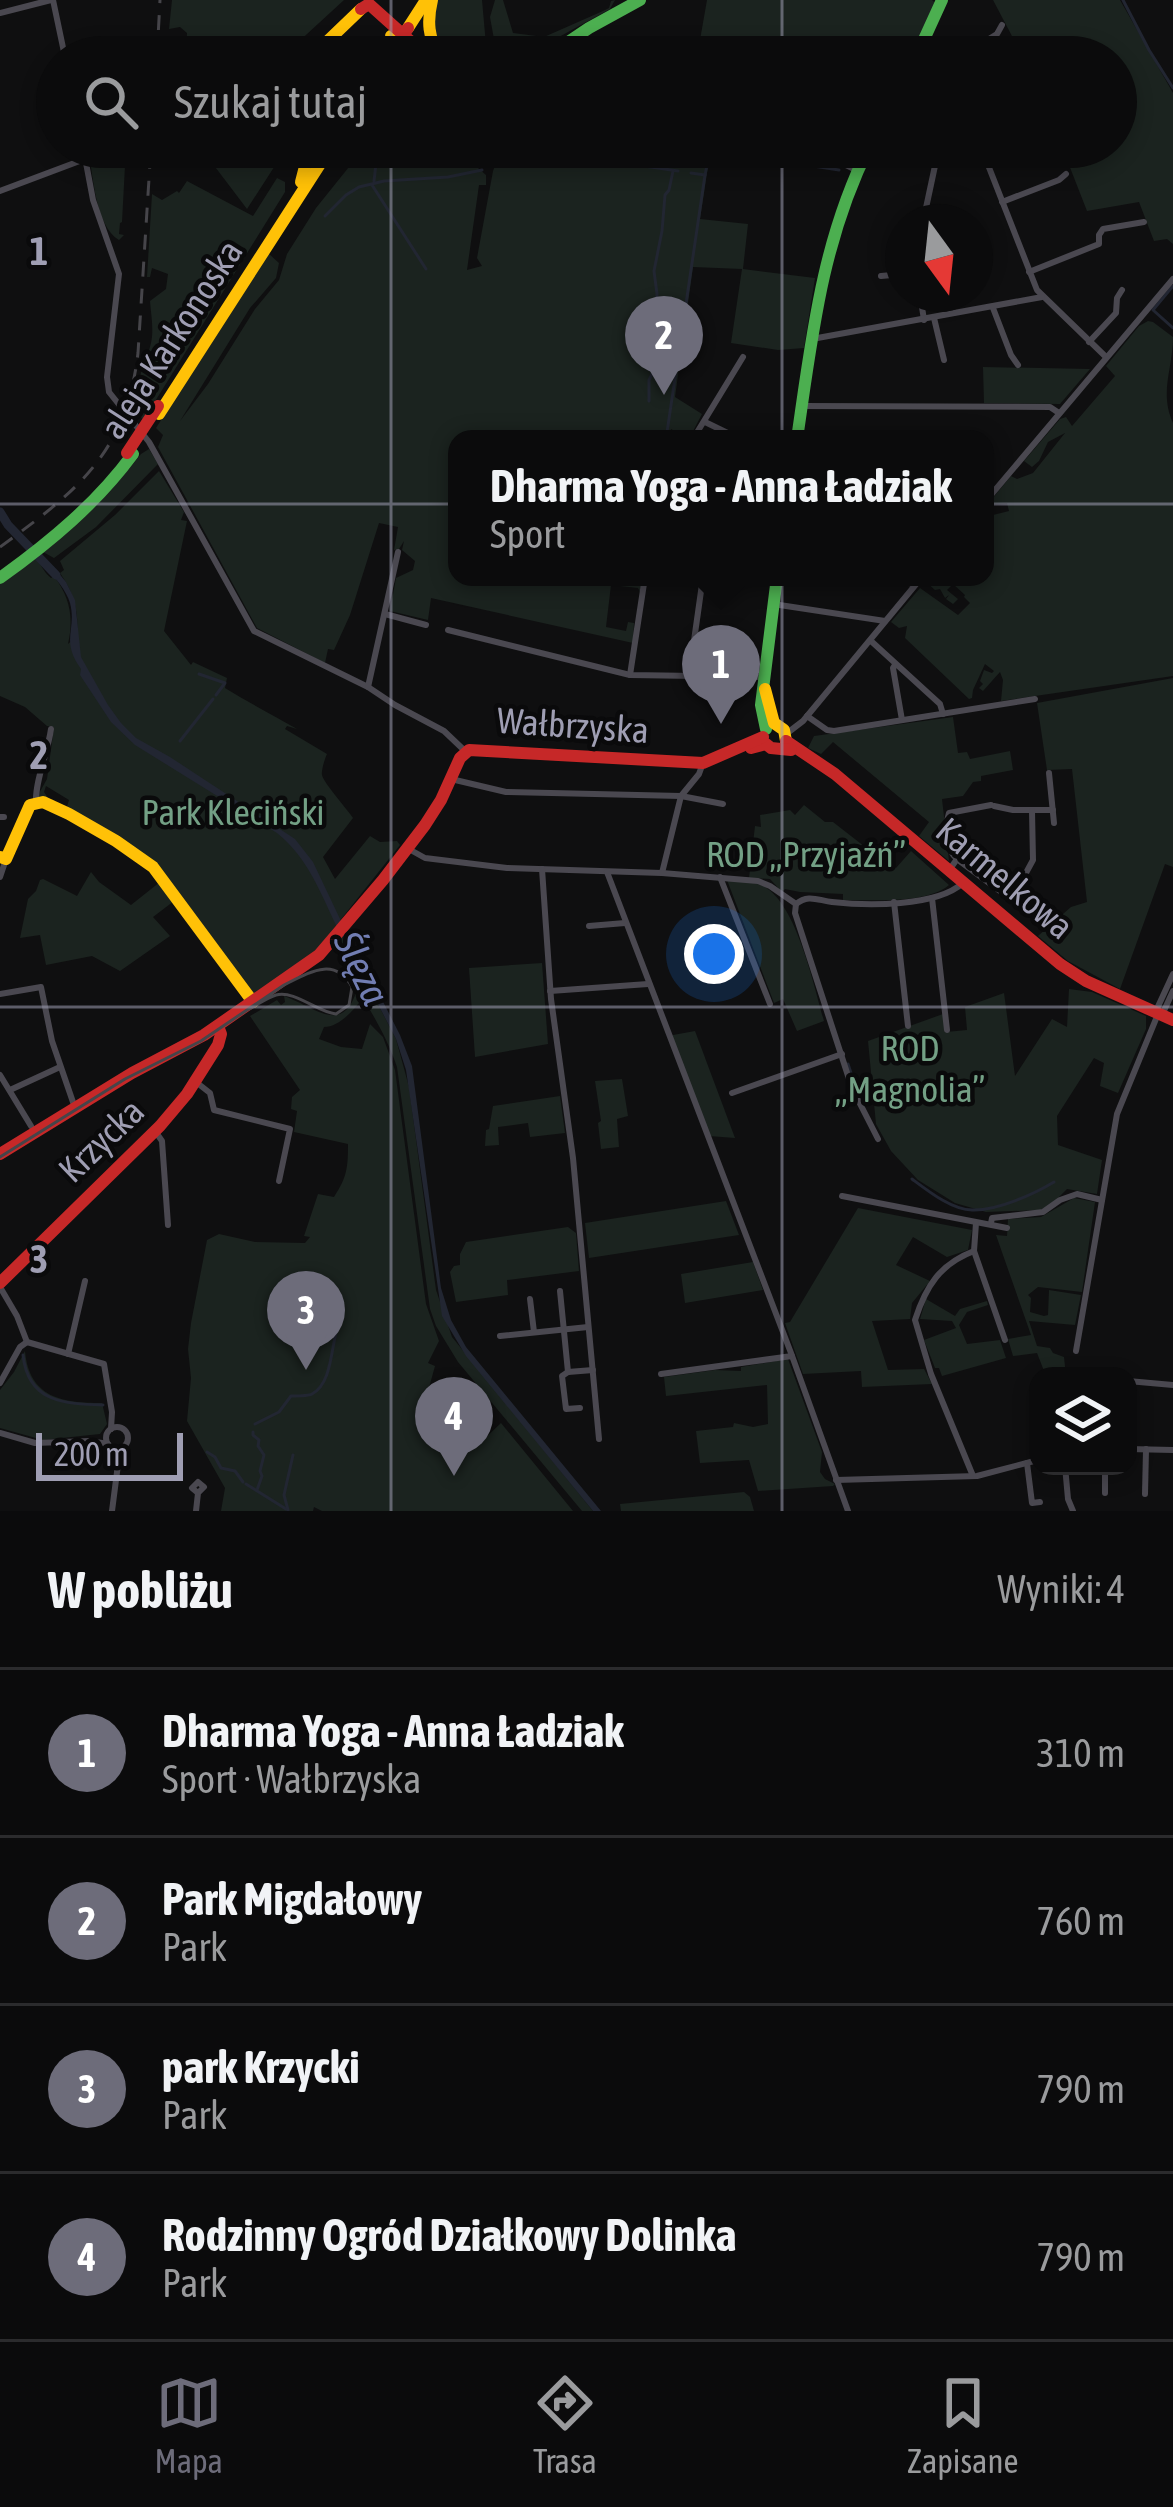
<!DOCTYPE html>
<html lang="pl">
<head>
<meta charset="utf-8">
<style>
  body { margin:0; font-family:"Asap Condensed",sans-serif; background:#19191a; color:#f1f3f6 }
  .controls { position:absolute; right:36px; bottom:36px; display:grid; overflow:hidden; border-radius:24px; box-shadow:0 6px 18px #0003 }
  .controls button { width:108px; height:108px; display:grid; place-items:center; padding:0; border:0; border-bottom:3px solid #2b2b2d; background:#0b0b0c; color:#f1f3f6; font:60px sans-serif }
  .compass { position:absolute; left:885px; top:204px; width:108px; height:108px; border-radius:50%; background:#0b0b0c; box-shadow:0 6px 18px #0003; rotate:165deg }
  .scale { position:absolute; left:36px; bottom:30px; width:147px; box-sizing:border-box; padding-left:12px; border:6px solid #9f9eb3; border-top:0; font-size:33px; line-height:42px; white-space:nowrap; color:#9f9eb3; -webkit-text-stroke:9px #0a0a0b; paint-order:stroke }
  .you { position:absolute; left:714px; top:954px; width:42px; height:42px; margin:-30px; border:9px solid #fff; border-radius:50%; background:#1a73e8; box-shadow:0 0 0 18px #1a73e833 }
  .badge { display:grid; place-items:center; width:78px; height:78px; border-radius:50%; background:#6d6c7a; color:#fff; font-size:39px; font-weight:700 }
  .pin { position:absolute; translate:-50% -99px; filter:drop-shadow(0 3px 6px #0008) }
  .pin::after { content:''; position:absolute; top:63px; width:42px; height:36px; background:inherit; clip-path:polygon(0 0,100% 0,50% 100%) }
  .popup { position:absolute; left:448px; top:430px; width:546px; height:156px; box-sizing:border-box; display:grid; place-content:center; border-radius:24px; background:#0b0b0c; filter:drop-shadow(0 3px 9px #0005); font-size:39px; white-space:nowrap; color:#9a9b9d }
  .popup b { font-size:45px; color:#f1f3f6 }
  .popup::after { content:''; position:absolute; left:50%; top:100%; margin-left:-24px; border:24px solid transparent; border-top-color:#0b0b0c }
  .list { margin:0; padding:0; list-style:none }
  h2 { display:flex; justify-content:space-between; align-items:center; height:156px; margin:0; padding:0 48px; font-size:51px }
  h2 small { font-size:39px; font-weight:400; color:#9a9b9d }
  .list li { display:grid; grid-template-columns:78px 1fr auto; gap:36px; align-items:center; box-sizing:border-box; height:168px; padding:0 48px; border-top:3px solid #2b2b2d }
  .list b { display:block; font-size:45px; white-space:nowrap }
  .list p { margin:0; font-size:39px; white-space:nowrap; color:#9a9b9d }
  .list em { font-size:39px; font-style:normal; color:#9a9b9d }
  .icon { flex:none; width:66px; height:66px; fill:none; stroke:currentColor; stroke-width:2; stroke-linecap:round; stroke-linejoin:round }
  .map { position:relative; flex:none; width:1173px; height:1511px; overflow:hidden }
  .search { position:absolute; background:#0b0b0c; box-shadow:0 6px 18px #0003; left:36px; right:36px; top:36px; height:132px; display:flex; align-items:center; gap:30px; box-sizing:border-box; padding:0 42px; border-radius:66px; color:#9a9b9d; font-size:45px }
  .sheet { height:828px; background:#0b0b0c }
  nav { display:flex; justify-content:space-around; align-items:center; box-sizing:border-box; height:168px; border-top:3px solid #2b2b2d; background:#0b0b0c; font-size:33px; color:#9a9b9d }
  nav a { display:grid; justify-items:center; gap:6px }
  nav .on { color:#6d6c7a }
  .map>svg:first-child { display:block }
  .green { fill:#1b231f }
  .water { fill:#222632 }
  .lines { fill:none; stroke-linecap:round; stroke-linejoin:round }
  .stream { stroke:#222632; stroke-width:3 }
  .river { stroke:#222632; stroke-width:9 }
  .street { stroke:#4a4850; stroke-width:6 }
  .fast { stroke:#4caf50; stroke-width:12 }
  .slow { stroke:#ffc107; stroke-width:12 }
  .jam { stroke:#c62828; stroke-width:12 }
  .tram { stroke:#46454a; stroke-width:3 }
  .rail { stroke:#46454a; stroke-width:3; stroke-dasharray:15 12; stroke-linecap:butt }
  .jam-bridge { stroke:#c62828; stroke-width:12 }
  .grid { fill:none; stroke:#9f9eb3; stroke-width:3; stroke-opacity:0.55 }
  .labels { text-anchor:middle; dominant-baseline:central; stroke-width:9; stroke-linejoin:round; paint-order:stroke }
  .street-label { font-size:36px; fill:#9f9eb3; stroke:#0a0a0b }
  .park-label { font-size:36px; fill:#73a085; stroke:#0a0a0b }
  .water-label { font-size:39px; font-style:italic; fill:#717db2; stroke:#0a0a0b }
  .grid-label { font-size:39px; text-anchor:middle; font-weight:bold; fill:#9f9eb3; stroke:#0a0a0b; stroke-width:9; stroke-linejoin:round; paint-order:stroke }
</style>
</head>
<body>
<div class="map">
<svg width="1173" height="1511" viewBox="0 0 1173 1511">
  <rect width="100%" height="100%" fill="#0f0f10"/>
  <g class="green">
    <polygon points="172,0 344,0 282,57 186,57 187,33 180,27 169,29"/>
    <polygon points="435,0 482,0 486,45 469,57 451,57 433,42"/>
    <polygon points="495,0 503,0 513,33 544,37 603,11 609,8 611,1 615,0 610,9 526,55 512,55 495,45 490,17"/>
    <polygon points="707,0 932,0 935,3 911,57 697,57"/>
    <polygon points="993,0 1120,0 1173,93 1173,244 1167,239 1154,241 1139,202 1087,211 1062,147 1116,147 1116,57 1023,57"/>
    <path d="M88,147H126L122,222L120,223L119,234L124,235L119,240C95,226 93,174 88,147Z"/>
    <polygon points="200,147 271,147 272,162 282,147 287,147 247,209"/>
    <polygon points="365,147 489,147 478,168 486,175 486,185 479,185 467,270 482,266 477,258 493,171 502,147 711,147 700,219 748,224 743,269 815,278 804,348 778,350 731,343 742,269 693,267 675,397 702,414 689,439 671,429 669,439 457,439 457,577 643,577 640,592 638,588 611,585 606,627 626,631 628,622 634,623 633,643 431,598 428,620 390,611 396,578 413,570 415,561 402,550 404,541 399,549 394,550 398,527 379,523 350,615 334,650 328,649 325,663 257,628 158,447 163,435 156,428 268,253 279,263 276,278 250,308 180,421 208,384 255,309 279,280 287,254 316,208"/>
    <path d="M277,178L285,182V192L154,403L144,404L149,410L143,420C125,397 145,369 151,343C154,329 151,315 150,301L166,289L168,274L152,268L150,277H147L152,194L162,200L177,191L179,193L187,181L253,216Z"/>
    <path d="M1148,321L1153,322L1173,337C1173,369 1159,392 1173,423V676L1001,701L1003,680L1000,672L983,691L979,688L983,684L980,681L984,670L992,673L994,671L985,664L973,690L972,698L969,699L905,638L907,626L899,628L891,622L920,588L958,615L970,603L964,597L965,595L953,584L947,590L958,599L953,604L946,599L949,595L945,598L940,589L935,590L925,581L930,577H985V517L1009,511L1007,503L987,505L1011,476L1017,479L1033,473L1065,433L1048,442L1039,461L1032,467L1024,461L1060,419L1066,417L1072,426L1115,376L1106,366L1139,326Z"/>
    <polygon points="983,367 1090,369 1060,404 984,403"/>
    <polygon points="149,449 158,464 96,527 54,558 43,552 129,469 141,454"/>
    <path d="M159,471L184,512L181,520L187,521L164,631L191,665L193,662L227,678L225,688C249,703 275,716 297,729L287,726L285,729L327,754C325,758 321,771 322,775C323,782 347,809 353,818L323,857L335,879L370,836L380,842L397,841L400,845L315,952L258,993L250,994L160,873L66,810L69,800L46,786L44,792L50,801L37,797L47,779L54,727L47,726L25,707L0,696V584L35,558C41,563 43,572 51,578L54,576C70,598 74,617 68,644L77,636C79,612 74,593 60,573L64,570L60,561L115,515Z"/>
    <polygon points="1173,678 1173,867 1165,864 1120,989 1068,961 1038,936 1071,907 1087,902 1072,769 1047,770 1037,703"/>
    <polygon points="953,717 958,753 967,752 970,759 1010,751 1013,770 981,776 981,781 973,782 963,796 942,799 949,861 919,836 929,822 833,742 821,754 808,748 814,736"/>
    <path d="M804,805L825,822H833L878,857L880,855L896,868L911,851L949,885C927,904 872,900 843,900V894L800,892L785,889L782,892L770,879L749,878L755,826L761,827L760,815L790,810L795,815Z"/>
    <polygon points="91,872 99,882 131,905 160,882 174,901 153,917 170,936 120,971 92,956 46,965 40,935 20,938 28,899 36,891 40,880 43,879 77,896"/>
    <path d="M727,880C739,881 754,881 765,887C797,906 814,986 824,1021L797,1031L783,999L774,1003Z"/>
    <path d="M342,935L396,1039L409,1087L436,1290L452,1337L593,1511H582L458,1362L436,1326L430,1309L397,1067C385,1031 366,1005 349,973C345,965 342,955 337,947Z"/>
    <polygon points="542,963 548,1044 475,1057 469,968"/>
    <polygon points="1069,989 1092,992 1146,1016 1146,1029 1118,1093 1100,1086 1104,1063 1094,1058 1057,1116 1058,1145 1102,1160 1097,1194 1067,1189 1050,1206 1040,1210 986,1212 955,1203 918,1180 891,1151 876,1124 868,1041 943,1014 946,1032 967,1030 965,1007 1004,993 1015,1076 1052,1019 1067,1027"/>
    <path d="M357,990L362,999C353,1011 339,1027 324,1027L319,1039L341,1047L362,1049L370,1024L383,1037L395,1070L426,1304L439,1341L428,1363L435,1366L424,1406L438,1414L462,1391L478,1411L461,1426L477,1446L501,1423L573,1511H322L314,1507L313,1511H221L225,1488L187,1421L191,1378L188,1349L191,1323L207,1240L219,1234L255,1242L305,1243L310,1237L304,1236L318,1194L334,1197C347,1177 348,1168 348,1144L294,1132L297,1111L291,1109L292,1097L300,1090L250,1016L277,1000L281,1005L285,1002L284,996C315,1007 342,1036 357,990Z"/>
    <polygon points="695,1031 735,1138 709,1136 671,1039 673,1035"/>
    <polygon points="622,1079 628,1116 617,1119 619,1147 601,1149 598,1123 601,1121 595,1081"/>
    <polygon points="560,1096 565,1133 530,1137 528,1123 498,1127 499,1145 485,1146 486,1130 489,1129 493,1106"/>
    <polygon points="1074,1198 1095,1202 1082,1292 1038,1287 1028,1295 1031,1298 1030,1312 1044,1316 1048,1315 1049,1290 1081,1295 1075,1325 1029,1321 1037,1346 1050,1348 1053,1353 1064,1357 1066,1376 1046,1376 1037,1353 1013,1356 1008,1339 1031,1335 996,1235 1007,1236 1008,1219 1041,1217"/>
    <polygon points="726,1201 739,1235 589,1258 585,1223"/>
    <polygon points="858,1208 972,1230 968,1250 947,1257 913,1237 896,1265 930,1281 912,1303 910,1319 872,1321 888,1370 924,1369 932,1384 862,1387 861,1371 803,1374 785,1323 790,1322"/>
    <polygon points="568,1227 576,1233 579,1271 507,1280 508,1295 456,1302 450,1272 454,1266 460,1265 460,1254 466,1242"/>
    <polygon points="753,1262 763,1290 685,1303 681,1274"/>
    <polygon points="926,1299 955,1316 960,1309 987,1301 988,1305 967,1312 959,1325 967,1344 1000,1340 1006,1358 942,1376 939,1368 935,1368 924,1340 956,1328 952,1321 920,1319"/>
    <path d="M25,1351C29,1398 63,1403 102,1403L107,1424L100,1434L43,1440L0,1428V1390L14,1372Z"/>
    <polygon points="788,1359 822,1452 820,1472 825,1479 835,1484 833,1486 758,1491 749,1460 700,1463 696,1431 733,1427 734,1423 753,1427 768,1424 767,1385 666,1396 664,1377 715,1370 741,1371 741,1367"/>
    <polygon points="744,1492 750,1497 754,1511 621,1511 620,1504"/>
  </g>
  <g class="water">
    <path d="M53,566L66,582L75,600L81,657L108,705L121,723L136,738L170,757L295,839L313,862L341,921L337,927C320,892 308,858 277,833L135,745L111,722L80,675L81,669C60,640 77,630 70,603C66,590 56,579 48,570Z"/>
    <polygon points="346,929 400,1035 412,1066 441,1288 451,1320 466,1347 601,1511 593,1511 466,1356 442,1316 406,1070 396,1039 342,935"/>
  </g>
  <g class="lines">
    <g class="stream">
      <polyline points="1123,0 1149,50 1173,88"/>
      <polyline points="717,151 839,170"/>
      <polyline points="500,165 576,156 678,171"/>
      <polyline points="691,173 705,175 710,151"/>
      <polyline points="374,181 376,164"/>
      <polyline points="372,185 426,269"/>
      <polyline points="325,216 346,195 359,187 384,181 448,177 482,170"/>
      <polyline points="1173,286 1153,310 1173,328"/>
      <polyline points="649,401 649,380 656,366 659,343 655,317 657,294 654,271 662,231 665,195 669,190 673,171"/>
      <polyline points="666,439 705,175"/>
      <polyline points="199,674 225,683 216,695"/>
      <polyline points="180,741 213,699"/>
      <polyline points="848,1064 857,1091"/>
      <path d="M912,1179C928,1191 952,1210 972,1210C997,1211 1034,1194 1054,1182"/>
      <path d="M23,1355C28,1402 64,1404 103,1405"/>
      <path d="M255,1424L279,1412L291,1396C294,1396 309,1396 312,1394C331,1384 331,1351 336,1333"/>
      <polyline points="253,1432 253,1435 259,1440 258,1446 264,1455 260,1471 262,1476 257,1490"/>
      <polyline points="207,1452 215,1457 221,1468 235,1471 243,1482"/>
      <polyline points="246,1484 286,1509"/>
      <polyline points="288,1510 284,1495 293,1455"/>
    </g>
    <polyline class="river" points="0,512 8,525 56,575"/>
    <g class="street">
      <polyline points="53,0 65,57"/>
      <polyline points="0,13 51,0"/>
      <polyline points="960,57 997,34 1002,25"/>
      <polyline points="83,147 93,200 119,274 107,377 109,392 149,442 254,631 368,687 395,705 444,731 465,751"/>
      <polyline points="726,147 846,165 856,170"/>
      <polyline points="981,147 1037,290 1106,357"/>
      <polyline points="494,151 496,147"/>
      <polyline points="0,191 85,159"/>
      <polyline points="1002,202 1059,180 1066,174"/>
      <polyline points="923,222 939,147"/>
      <polyline points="1029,272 1099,244 1099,235 1103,229 1144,222"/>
      <polyline points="881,276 903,274"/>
      <polyline points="920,294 924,320"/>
      <polyline points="993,308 1011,355 1018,365"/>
      <polyline points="934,318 944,360"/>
      <polyline points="812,339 1042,297"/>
      <polyline points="1089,342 1116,313 1117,298 1122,290"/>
      <polyline points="802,406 1050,407 1059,413"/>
      <polyline points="705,422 740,439"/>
      <polyline points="693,439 743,357"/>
      <polyline points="985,502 1173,279"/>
      <polyline points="871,577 915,584"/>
      <polyline points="773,604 885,621"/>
      <polyline points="385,614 426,625"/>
      <polyline points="448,630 630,675 763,677"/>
      <polyline points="871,641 940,704 943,714"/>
      <polyline points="895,665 893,668 902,720"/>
      <polyline points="630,675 645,577"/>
      <polyline points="689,676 703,577"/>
      <polyline points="368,687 398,552"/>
      <polyline points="807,716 827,730 834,731 1035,699"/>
      <polyline points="786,734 803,721 922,577"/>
      <polyline points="1049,773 1054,823"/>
      <polyline points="451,779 506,792 681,796 723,804"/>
      <path d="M36,802C35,781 48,752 51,729"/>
      <polyline points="994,806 1013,810 1053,810"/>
      <polyline points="0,817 4,817"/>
      <polyline points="407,848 425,858 507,868 662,873 681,796 699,774 703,763"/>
      <polyline points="957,859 1004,894"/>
      <polyline points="542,869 551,999 573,1158 599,1439"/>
      <path d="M950,869L957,859C946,850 945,826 949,813L991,805"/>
      <polyline points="607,872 791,1353 848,1511"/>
      <polyline points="662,873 758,881 770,886 796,904"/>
      <polyline points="0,877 6,859"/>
      <polyline points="720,877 770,1004"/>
      <polyline points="1004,894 1015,893 1033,860 1032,811"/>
      <polyline points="932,898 947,1030"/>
      <polyline points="894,902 908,1026"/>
      <polyline points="796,904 795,913 852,1088 878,1139"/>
      <path d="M796,904C808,894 817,900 832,902C867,906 936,907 963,883"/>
      <polyline points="589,926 625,923"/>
      <polyline points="550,991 648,984"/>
      <polyline points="0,994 41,987 52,1041 75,1108"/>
      <polyline points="1155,1013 1173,974"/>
      <polyline points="1162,1015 1173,991"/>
      <polyline points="0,1075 31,1126"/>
      <polyline points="196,1082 210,1093 214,1110 290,1129 279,1181"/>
      <polyline points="10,1090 60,1067"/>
      <polyline points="732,1093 842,1054"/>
      <polyline points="155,1131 162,1141 168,1225"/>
      <polyline points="842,1196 1007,1228"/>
      <polyline points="976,1223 974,1251 1005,1340"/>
      <polyline points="991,1223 992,1218 1043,1212 1060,1200 1077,1194 1102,1200"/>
      <polyline points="0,1287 17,1316 27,1342"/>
      <polyline points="560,1291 568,1372"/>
      <polyline points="530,1299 534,1332"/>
      <polyline points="500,1336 588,1327"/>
      <polyline points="27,1342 104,1364 112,1412 111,1429"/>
      <polyline points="1076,1351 1117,1114 1158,1014"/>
      <polyline points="68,1354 85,1281"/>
      <polyline points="661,1374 792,1356"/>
      <polyline points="1128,1381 1173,1385"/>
      <polyline points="0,1383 20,1347 27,1342"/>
      <polyline points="580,1408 566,1409 562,1376 568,1372 593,1370"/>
      <circle cx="117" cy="1438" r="11"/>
      <polyline points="0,1433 35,1443 90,1441 108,1444"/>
      <polyline points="1128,1449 1173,1450"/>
      <polyline points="1027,1463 1032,1503 1040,1502"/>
      <polyline points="1065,1466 1068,1499 1073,1511"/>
      <path d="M973,1476L931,1374L915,1320C926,1286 940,1264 974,1251"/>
      <polyline points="836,1480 977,1476 1038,1460"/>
      <polyline points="1105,1493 1105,1466"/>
      <polyline points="1145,1494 1146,1449"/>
      <polyline points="112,1511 120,1449"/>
      <polyline points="196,1511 198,1493 204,1487 198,1482 192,1488 198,1493"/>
    </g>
    <g class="fast">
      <polyline points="483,57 498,57"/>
      <polyline points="546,57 589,28 640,0"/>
      <polyline points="916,57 942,0"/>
      <path d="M797,439C812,336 822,241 869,147"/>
      <path d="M0,578C50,542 96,504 133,454"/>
      <polyline points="766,729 761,705 777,577"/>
    </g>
    <g class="slow">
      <path d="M432,0C427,21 428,38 440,57"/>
      <polyline points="408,28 426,0"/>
      <polyline points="391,36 415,57"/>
      <polyline points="311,57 361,9"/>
      <polyline points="381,57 389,45"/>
      <polyline points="301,182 310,147"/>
      <polyline points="159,414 331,147"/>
      <polyline points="765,689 774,723 784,730 786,741"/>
      <polyline points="0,857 6,859 30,805 43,802 69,814 116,841 153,867 253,1002"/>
    </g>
    <g class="jam">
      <polyline points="361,9 369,4 428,57"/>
      <polyline points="786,741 835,774 1060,964 1086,981 1173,1020"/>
      <polyline points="751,748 766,744 771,748 791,750"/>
      <polyline points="0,1154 132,1073 204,1035 319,955 383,880 425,825 441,800 460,758 469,750 703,763 763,737"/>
      <polyline points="0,1283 160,1126 187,1094 218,1045 221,1034 218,1026"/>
    </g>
    <path class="tram" d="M0,1157L125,1079L201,1041L284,985C310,972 335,956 352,987L349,1005L336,1014C317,1012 295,990 276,995C266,998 256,1006 247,1010"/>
    <g class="rail">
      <polyline points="157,57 160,0"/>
      <path d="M0,547C77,491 126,454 138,353L151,147"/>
    </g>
    <g class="jam-bridge">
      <polyline points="394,50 408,28"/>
      <polyline points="127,453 158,406"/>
    </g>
  </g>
  <path class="grid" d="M391,0V57M782,0V57M391,147V1511M782,147V1511M0,504H1173M0,1007H1173"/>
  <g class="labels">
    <g class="street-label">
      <text transform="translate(171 339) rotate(-57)">aleja Karkonoska</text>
      <text transform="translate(573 725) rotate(4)">Wałbrzyska</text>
      <text transform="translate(1005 878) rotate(40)">Karmelkowa</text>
      <text transform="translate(101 1140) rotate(-44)">Krzycka</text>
    </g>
    <g class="park-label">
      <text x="233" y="812">Park Kleciński</text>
      <text x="806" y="854">ROD „Przyjaźń”</text>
      <text x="910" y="1048">ROD<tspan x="910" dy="41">„Magnolia”</tspan></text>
    </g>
    <g class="water-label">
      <text transform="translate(362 968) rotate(64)">Ślęza</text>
    </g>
  </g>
  <g class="grid-label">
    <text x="39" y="265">1</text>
    <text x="39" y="769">2</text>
    <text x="39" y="1273">3</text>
  </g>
</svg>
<div class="controls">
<button><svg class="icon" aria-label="layers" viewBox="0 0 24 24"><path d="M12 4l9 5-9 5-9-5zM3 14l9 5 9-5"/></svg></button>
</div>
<svg class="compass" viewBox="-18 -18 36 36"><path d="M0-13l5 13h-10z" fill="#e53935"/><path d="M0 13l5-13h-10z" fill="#9a9b9d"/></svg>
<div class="scale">200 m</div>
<div class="you"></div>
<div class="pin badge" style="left:721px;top:724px">1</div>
<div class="popup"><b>Dharma Yoga - Anna Ładziak</b>Sport</div>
<div class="pin badge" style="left:664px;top:395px">2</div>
<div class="pin badge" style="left:306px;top:1370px">3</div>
<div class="pin badge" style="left:454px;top:1476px">4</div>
<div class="search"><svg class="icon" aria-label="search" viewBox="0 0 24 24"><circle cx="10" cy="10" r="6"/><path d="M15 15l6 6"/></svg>Szukaj tutaj</div>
</div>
<section class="sheet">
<h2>W pobliżu<small>Wyniki: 4</small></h2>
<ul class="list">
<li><span class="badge">1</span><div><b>Dharma Yoga - Anna Ładziak</b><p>Sport · Wałbrzyska</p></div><em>310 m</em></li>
<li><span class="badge">2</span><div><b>Park Migdałowy</b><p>Park</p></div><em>760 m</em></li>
<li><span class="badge">3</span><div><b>park Krzycki</b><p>Park</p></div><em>790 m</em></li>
<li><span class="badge">4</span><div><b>Rodzinny Ogród Działkowy Dolinka</b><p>Park</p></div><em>790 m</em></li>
</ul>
</section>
<nav>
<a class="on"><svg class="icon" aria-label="map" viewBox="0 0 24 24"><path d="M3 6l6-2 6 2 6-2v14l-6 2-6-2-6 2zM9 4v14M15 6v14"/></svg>Mapa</a>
<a><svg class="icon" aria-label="directions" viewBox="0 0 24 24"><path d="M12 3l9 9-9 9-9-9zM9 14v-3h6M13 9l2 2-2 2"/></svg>Trasa</a>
<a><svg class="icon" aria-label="saved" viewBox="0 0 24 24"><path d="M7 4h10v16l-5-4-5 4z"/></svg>Zapisane</a>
</nav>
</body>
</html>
